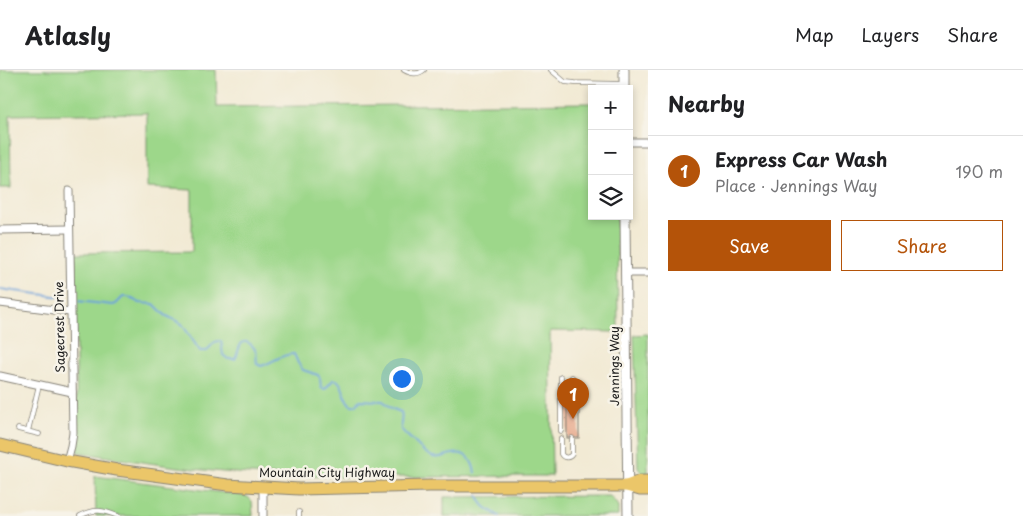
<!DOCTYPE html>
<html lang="en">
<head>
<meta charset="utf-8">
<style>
  body { margin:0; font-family:"Playpen Sans",sans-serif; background:#f2f2f2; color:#202124 }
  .controls { position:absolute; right:15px; top:15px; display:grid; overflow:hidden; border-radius:0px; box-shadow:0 2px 8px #0003 }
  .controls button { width:45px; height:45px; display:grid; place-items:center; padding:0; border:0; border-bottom:1px solid #e0e0e0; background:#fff; color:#202124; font:25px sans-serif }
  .you { position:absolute; left:401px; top:308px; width:18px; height:18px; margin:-12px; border:4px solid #fff; border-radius:50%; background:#1a73e8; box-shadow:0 0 0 8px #1a73e833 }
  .badge { display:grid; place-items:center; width:32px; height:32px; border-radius:50%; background:#b45309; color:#fff; font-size:16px; font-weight:700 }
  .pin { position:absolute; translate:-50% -41px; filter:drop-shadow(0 1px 2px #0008) }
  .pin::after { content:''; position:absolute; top:26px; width:18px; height:15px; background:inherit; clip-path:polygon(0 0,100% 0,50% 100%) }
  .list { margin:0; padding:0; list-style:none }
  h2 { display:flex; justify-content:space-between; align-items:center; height:65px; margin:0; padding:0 20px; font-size:21px }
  h2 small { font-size:16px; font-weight:400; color:#757577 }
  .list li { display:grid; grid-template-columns:32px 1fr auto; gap:15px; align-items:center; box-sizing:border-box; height:70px; padding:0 20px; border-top:1px solid #e0e0e0 }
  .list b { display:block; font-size:19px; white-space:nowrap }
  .list p { margin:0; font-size:16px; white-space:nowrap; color:#757577 }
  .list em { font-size:16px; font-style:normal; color:#757577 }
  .actions { display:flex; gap:10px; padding:15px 20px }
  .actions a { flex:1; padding:11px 0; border:1px solid #b45309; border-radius:0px; text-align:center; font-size:18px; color:#b45309 }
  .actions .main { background:#b45309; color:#fff }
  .icon { flex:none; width:28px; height:28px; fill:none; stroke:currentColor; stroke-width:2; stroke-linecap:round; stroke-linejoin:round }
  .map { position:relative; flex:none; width:648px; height:446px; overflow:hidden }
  header { display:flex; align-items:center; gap:30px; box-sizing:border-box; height:70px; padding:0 25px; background:#fff; border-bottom:1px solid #e0e0e0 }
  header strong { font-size:24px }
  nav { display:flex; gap:28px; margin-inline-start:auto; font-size:18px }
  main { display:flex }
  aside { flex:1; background:#fff }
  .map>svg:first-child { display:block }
  .green { fill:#9dd78a; stroke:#5c7a53 }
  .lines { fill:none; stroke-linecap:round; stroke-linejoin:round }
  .stream { stroke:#6ca2da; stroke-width:2 }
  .building { fill:#e9b298 }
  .service-casing { stroke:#878378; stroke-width:5.5 }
  .minor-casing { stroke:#878378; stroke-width:9 }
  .tertiary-casing { stroke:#878378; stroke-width:11 }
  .primary-casing { stroke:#878378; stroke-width:13 }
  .service { stroke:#fff; stroke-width:4 }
  .minor { stroke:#fff; stroke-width:7 }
  .tertiary { stroke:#fff; stroke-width:9 }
  .primary { stroke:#ebc669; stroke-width:11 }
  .labels { text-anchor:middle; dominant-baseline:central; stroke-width:5; stroke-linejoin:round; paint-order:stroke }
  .street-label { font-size:12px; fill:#1c1c1c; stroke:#f7f3e8 }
</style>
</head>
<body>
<header>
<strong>Atlasly</strong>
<nav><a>Map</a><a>Layers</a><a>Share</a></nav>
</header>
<main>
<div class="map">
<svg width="648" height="446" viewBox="0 0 648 446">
  <rect width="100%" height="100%" fill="#f7f3e8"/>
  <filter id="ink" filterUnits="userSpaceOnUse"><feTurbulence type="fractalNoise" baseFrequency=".02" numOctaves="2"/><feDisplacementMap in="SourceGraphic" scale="10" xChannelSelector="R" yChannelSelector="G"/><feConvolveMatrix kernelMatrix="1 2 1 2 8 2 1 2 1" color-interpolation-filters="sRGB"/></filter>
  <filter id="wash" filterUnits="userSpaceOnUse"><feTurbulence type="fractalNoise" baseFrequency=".0096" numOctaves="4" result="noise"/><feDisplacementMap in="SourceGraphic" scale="20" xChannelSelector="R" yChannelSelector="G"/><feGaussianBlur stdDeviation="1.12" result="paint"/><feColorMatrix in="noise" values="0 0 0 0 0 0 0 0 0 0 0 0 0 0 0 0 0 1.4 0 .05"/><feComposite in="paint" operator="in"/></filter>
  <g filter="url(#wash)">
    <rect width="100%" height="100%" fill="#f2ead4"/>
    <g class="green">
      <path d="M0,0H216L217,37L592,33V146H617L618,262L550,261L552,406C459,406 365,409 272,405C206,403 142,392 77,382L75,183L192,182V120L147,118V43L10,45L11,118H0Z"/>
      <polygon points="648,264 648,405 643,405 638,398 634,265"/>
      <polygon points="95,406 241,425 248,427 252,431 253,446 96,446"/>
      <polygon points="610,426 618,436 618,446 444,446 444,427"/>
    </g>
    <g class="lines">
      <g class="stream">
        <path d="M0,219C20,222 41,224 61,227"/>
        <path d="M77,231L113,235L116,234L123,227H128L140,233L154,234L165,245L182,254L200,281H207C211,276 214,270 221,271L223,285L228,289H235C238,285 238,278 241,274C246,268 254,276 256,282C257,285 256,290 257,294L261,296C272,293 283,283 294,284L298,293L303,300L318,305L320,308L321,318L325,319L333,310H337C346,317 342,328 351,335H356L360,330L383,331L393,339L401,342C403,347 400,353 401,359C404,363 408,366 412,370C419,376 424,384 433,387C440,389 445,385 452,384C467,381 473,391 475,403"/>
        <path d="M478,425C481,437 490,440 499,446"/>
      </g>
    </g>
    <g id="blocks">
      <rect class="building" x="567" y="330" width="12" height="38"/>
    </g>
  </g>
  <g filter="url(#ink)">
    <use href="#blocks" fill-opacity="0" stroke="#878378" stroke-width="1"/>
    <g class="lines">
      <g class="service-casing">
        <g id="service">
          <path d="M404,0C411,4 418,5 424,0"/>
          <polyline points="551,0 565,12 575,13 624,14"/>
          <polyline points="561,307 561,361"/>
          <polyline points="572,330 572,307"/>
          <polyline points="18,359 39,364"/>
          <polyline points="28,361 39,315"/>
          <path d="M561,368V384C563,388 569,389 572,384V368"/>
          <polyline points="299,442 299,446"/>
          <path d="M80,446C95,438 103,440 118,446"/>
        </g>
      </g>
      <g class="minor-casing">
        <g id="minor">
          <polyline points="629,72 648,72"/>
          <polyline points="0,160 69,159"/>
          <polyline points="625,203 648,203"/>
          <polyline points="0,233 70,242"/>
          <polyline points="0,306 72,322"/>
          <polyline points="67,391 71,376 73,363 69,121"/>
          <polyline points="263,446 263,417"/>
        </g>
      </g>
      <g class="tertiary-casing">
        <g id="tertiary">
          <polyline points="624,0 624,19"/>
          <polyline points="625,146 628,446"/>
        </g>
      </g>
      <g class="primary-casing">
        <g id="primary">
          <polyline points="0,375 67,391 117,400 228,415 299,419 430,416 627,416 640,420 648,420"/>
          <polyline points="627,416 640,411 648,411"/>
        </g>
      </g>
      <use href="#service" class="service"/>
      <use href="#minor" class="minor"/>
      <use href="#tertiary" class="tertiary"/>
      <use href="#primary" class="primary"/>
    </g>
  </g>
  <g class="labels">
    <g class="street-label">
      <text transform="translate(59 257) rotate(-91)">Sagecrest Drive</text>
      <text transform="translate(614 296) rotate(-90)">Jennings Way</text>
      <text x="327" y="402">Mountain City Highway</text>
    </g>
  </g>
</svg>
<div class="controls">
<button>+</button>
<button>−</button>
<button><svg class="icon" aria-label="layers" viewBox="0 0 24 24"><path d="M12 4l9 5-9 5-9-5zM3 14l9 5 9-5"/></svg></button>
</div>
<div class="you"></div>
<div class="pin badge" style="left:573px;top:349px">1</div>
</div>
<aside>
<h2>Nearby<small></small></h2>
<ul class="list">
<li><span class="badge">1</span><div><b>Express Car Wash</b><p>Place · Jennings Way</p></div><em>190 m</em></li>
</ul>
<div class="actions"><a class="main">Save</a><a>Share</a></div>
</aside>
</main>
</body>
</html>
